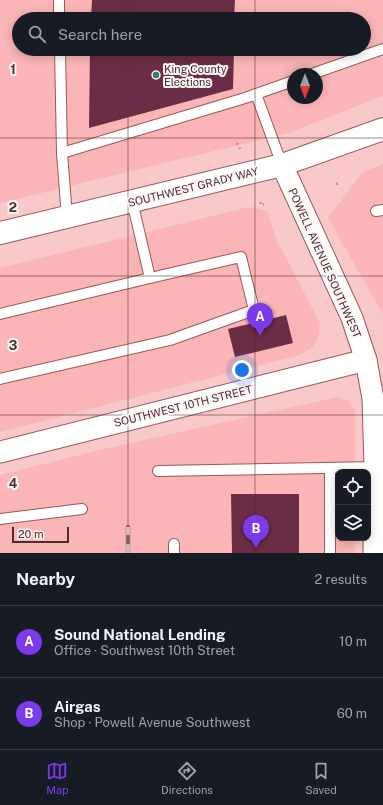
<!DOCTYPE html>
<html lang="en">
<head>
<meta charset="utf-8">
<style>
  body { margin:0; font-family:"Public Sans",sans-serif; background:#242831; color:#f1f3f6 }
  .controls { position:absolute; right:12px; bottom:12px; display:grid; overflow:hidden; border-radius:8px; box-shadow:0 2px 10px #0003 }
  .controls button { width:36px; height:36px; display:grid; place-items:center; padding:0; border:0; border-bottom:1px solid #363941; background:#171b24; color:#f1f3f6; font:20px sans-serif }
  .compass { position:absolute; left:287px; top:68px; width:36px; height:36px; border-radius:50%; background:#171b24; box-shadow:0 2px 10px #0003; rotate:180deg }
  .scale { position:absolute; left:12px; bottom:10px; width:57px; box-sizing:border-box; padding-left:4px; border:2px solid #4c2d2e; border-top:0; font-size:11px; line-height:14px; white-space:nowrap; color:#4c2d2e; -webkit-text-stroke:3px #fef5f5; paint-order:stroke }
  .you { position:absolute; left:242px; top:370px; width:14px; height:14px; margin:-10px; border:3px solid #fff; border-radius:50%; background:#1a73e8; box-shadow:0 0 0 6px #1a73e833 }
  .badge { display:grid; place-items:center; width:26px; height:26px; border-radius:50%; background:#7c3aed; color:#fff; font-size:13px; font-weight:700 }
  .pin { position:absolute; translate:-50% -33px; filter:drop-shadow(0 1px 2px #0008) }
  .pin::after { content:''; position:absolute; top:21px; width:14px; height:12px; background:inherit; clip-path:polygon(0 0,100% 0,50% 100%) }
  .list { margin:0; padding:0; list-style:none }
  h2 { display:flex; justify-content:space-between; align-items:center; height:52px; margin:0; padding:0 16px; font-size:17px }
  h2 small { font-size:13px; font-weight:400; color:#9ea1a6 }
  .list li { display:grid; grid-template-columns:26px 1fr auto; gap:12px; align-items:center; box-sizing:border-box; height:72px; padding:0 16px; border-top:1px solid #363941 }
  .list b { display:block; font-size:15px; white-space:nowrap }
  .list p { margin:0; font-size:13px; white-space:nowrap; color:#9ea1a6 }
  .list em { font-size:13px; font-style:normal; color:#9ea1a6 }
  .icon { flex:none; width:22px; height:22px; fill:none; stroke:currentColor; stroke-width:2; stroke-linecap:round; stroke-linejoin:round }
  .map { position:relative; flex:none; width:383px; height:553px; overflow:hidden }
  .search { position:absolute; background:#171b24; box-shadow:0 2px 10px #0003; left:12px; right:12px; top:12px; height:44px; display:flex; align-items:center; gap:10px; box-sizing:border-box; padding:0 14px; border-radius:22px; color:#9ea1a6; font-size:15px }
  .sheet { height:196px; background:#171b24 }
  nav { display:flex; justify-content:space-around; align-items:center; box-sizing:border-box; height:56px; border-top:1px solid #363941; background:#171b24; font-size:11px; color:#9ea1a6 }
  nav a { display:grid; justify-items:center; gap:2px }
  nav .on { color:#7c3aed }
  .map>svg:first-child { display:block }
  .built { fill:#fbb5b6; fill-rule:evenodd }
  .building { fill:#6b2d45 }
  .lines { fill:none; stroke-linecap:round; stroke-linejoin:round }
  .service-casing { stroke:#9c5659; stroke-width:12 }
  .minor-casing { stroke:#9c5659; stroke-width:23 }
  .secondary-casing { stroke:#9c5659; stroke-width:24 }
  .path { stroke:#bd9293; stroke-width:2.5; stroke-dasharray:2 3; stroke-linecap:butt }
  .service { stroke:#fff; stroke-width:10 }
  .minor { stroke:#fff; stroke-width:21 }
  .secondary { stroke:#fff; stroke-width:22 }
  .rail-casing { stroke:#977071; stroke-width:4.5 }
  .rail { stroke:#fef5f5; stroke-width:3; stroke-dasharray:9; stroke-linecap:butt }
  .grid { fill:none; stroke:#4c2d2e; stroke-width:1; stroke-opacity:0.55 }
  .poi-dot { fill:#307a7b; stroke:#fef5f5; stroke-width:1.5 }
  .labels { text-anchor:middle; dominant-baseline:central; stroke-width:4; stroke-linejoin:round; paint-order:stroke }
  .poi-label { font-size:11px; fill:#4c2d2e; stroke:#fef5f5; text-anchor:start }
  .street-label { font-size:11px; fill:#4c2d2e; stroke:#fef5f5 }
  .grid-label { font-size:13px; text-anchor:middle; font-weight:bold; fill:#4c2d2e; stroke:#fef5f5; stroke-width:4; stroke-linejoin:round; paint-order:stroke }
</style>
</head>
<body>
<div class="map">
<svg width="383" height="553" viewBox="0 0 383 553">
  <rect width="100%" height="100%" fill="#f9c8c9"/>
  <g class="built">
    <path d="M0,0H383V96L288,133L0,203ZM19,19H364V49H19ZM293,74H317V98H293Z"/>
    <polygon points="383,164 383,314 328,218 363,172"/>
    <polygon points="249,207 267,211 276,239 320,323 319,335 314,346 300,355 0,432 0,268"/>
    <polygon points="338,397 349,401 355,411 355,472 338,472 338,538 355,538 355,553 0,553 0,475 100,450"/>
  </g>
  <g class="building">
    <polygon points="92,0 235,0 234,19 91,19"/>
    <polygon points="90,49 234,49 233,89 89,128"/>
    <polygon points="286,315 293,343 235,357 228,329"/>
    <polygon points="231,494 299,494 299,553 232,553"/>
  </g>
  <g class="lines">
    <g class="service-casing">
      <g id="service">
        <polyline points="59,0 59,19"/>
        <polyline points="60,49 62,153 67,217"/>
        <polyline points="312,74 383,49"/>
        <polyline points="256,94 282,165"/>
        <polyline points="62,153 245,98 293,81"/>
        <polyline points="376,211 383,210"/>
        <polyline points="0,314 150,278"/>
        <polyline points="0,379 170,340 254,310 241,257 150,278 132,201"/>
        <polyline points="158,471 377,467"/>
        <polyline points="0,519 82,509"/>
        <polyline points="174,553 174,544"/>
        <polyline points="330,553 330,468"/>
      </g>
    </g>
    <g class="minor-casing">
      <g id="minor">
        <polyline points="282,165 352,318 366,360 373,399 375,467 374,553"/>
        <polyline points="0,452 366,360"/>
      </g>
    </g>
    <g class="secondary-casing">
      <polyline id="secondary" points="0,233 282,165 383,129"/>
    </g>
    <g class="path">
      <polyline points="237,143 240,149"/>
      <polyline points="336,184 340,183"/>
      <polyline points="260,202 261,205 264,204"/>
    </g>
    <use href="#service" class="service"/>
    <use href="#minor" class="minor"/>
    <use href="#secondary" class="secondary"/>
    <g class="rail-casing">
      <polyline id="rail" points="128,553 128,527"/>
    </g>
    <use href="#rail" class="rail"/>
  </g>
  <path class="grid" d="M128,0V19M255,0V19M128,49V553M255,49V553M0,138H383M0,276H383M0,415H383"/>
  <circle class="poi-dot" cx="156" cy="75" r="4"/>
  <g class="labels">
    <g class="poi-label">
      <text x="164" y="69">King County<tspan x="164" dy="13">Elections</tspan></text>
    </g>
    <g class="street-label">
      <text transform="translate(193 187) rotate(-14)">SOUTHWEST GRADY WAY</text>
      <text transform="translate(325 263) rotate(66)">POWELL AVENUE SOUTHWEST</text>
      <text transform="translate(183 406) rotate(-14)">SOUTHWEST 10TH STREET</text>
    </g>
  </g>
  <g class="grid-label">
    <text x="13" y="74">1</text>
    <text x="13" y="212">2</text>
    <text x="13" y="350">3</text>
    <text x="13" y="488">4</text>
  </g>
</svg>
<div class="controls">
<button><svg class="icon" aria-label="locate" viewBox="0 0 24 24"><circle cx="12" cy="12" r="6"/><path d="M12 2v4M12 18v4M2 12h4M18 12h4"/></svg></button>
<button><svg class="icon" aria-label="layers" viewBox="0 0 24 24"><path d="M12 4l9 5-9 5-9-5zM3 14l9 5 9-5"/></svg></button>
</div>
<svg class="compass" viewBox="-18 -18 36 36"><path d="M0-13l5 13h-10z" fill="#e53935"/><path d="M0 13l5-13h-10z" fill="#9ea1a6"/></svg>
<div class="scale">20 m</div>
<div class="you"></div>
<div class="pin badge" style="left:260px;top:336px">A</div>
<div class="pin badge" style="left:256px;top:548px">B</div>
<div class="search"><svg class="icon" aria-label="search" viewBox="0 0 24 24"><circle cx="10" cy="10" r="6"/><path d="M15 15l6 6"/></svg>Search here</div>
</div>
<section class="sheet">
<h2>Nearby<small>2 results</small></h2>
<ul class="list">
<li><span class="badge">A</span><div><b>Sound National Lending</b><p>Office · Southwest 10th Street</p></div><em>10 m</em></li>
<li><span class="badge">B</span><div><b>Airgas</b><p>Shop · Powell Avenue Southwest</p></div><em>60 m</em></li>
</ul>
</section>
<nav>
<a class="on"><svg class="icon" aria-label="map" viewBox="0 0 24 24"><path d="M3 6l6-2 6 2 6-2v14l-6 2-6-2-6 2zM9 4v14M15 6v14"/></svg>Map</a>
<a><svg class="icon" aria-label="directions" viewBox="0 0 24 24"><path d="M12 3l9 9-9 9-9-9zM9 14v-3h6M13 9l2 2-2 2"/></svg>Directions</a>
<a><svg class="icon" aria-label="saved" viewBox="0 0 24 24"><path d="M7 4h10v16l-5-4-5 4z"/></svg>Saved</a>
</nav>
</body>
</html>
